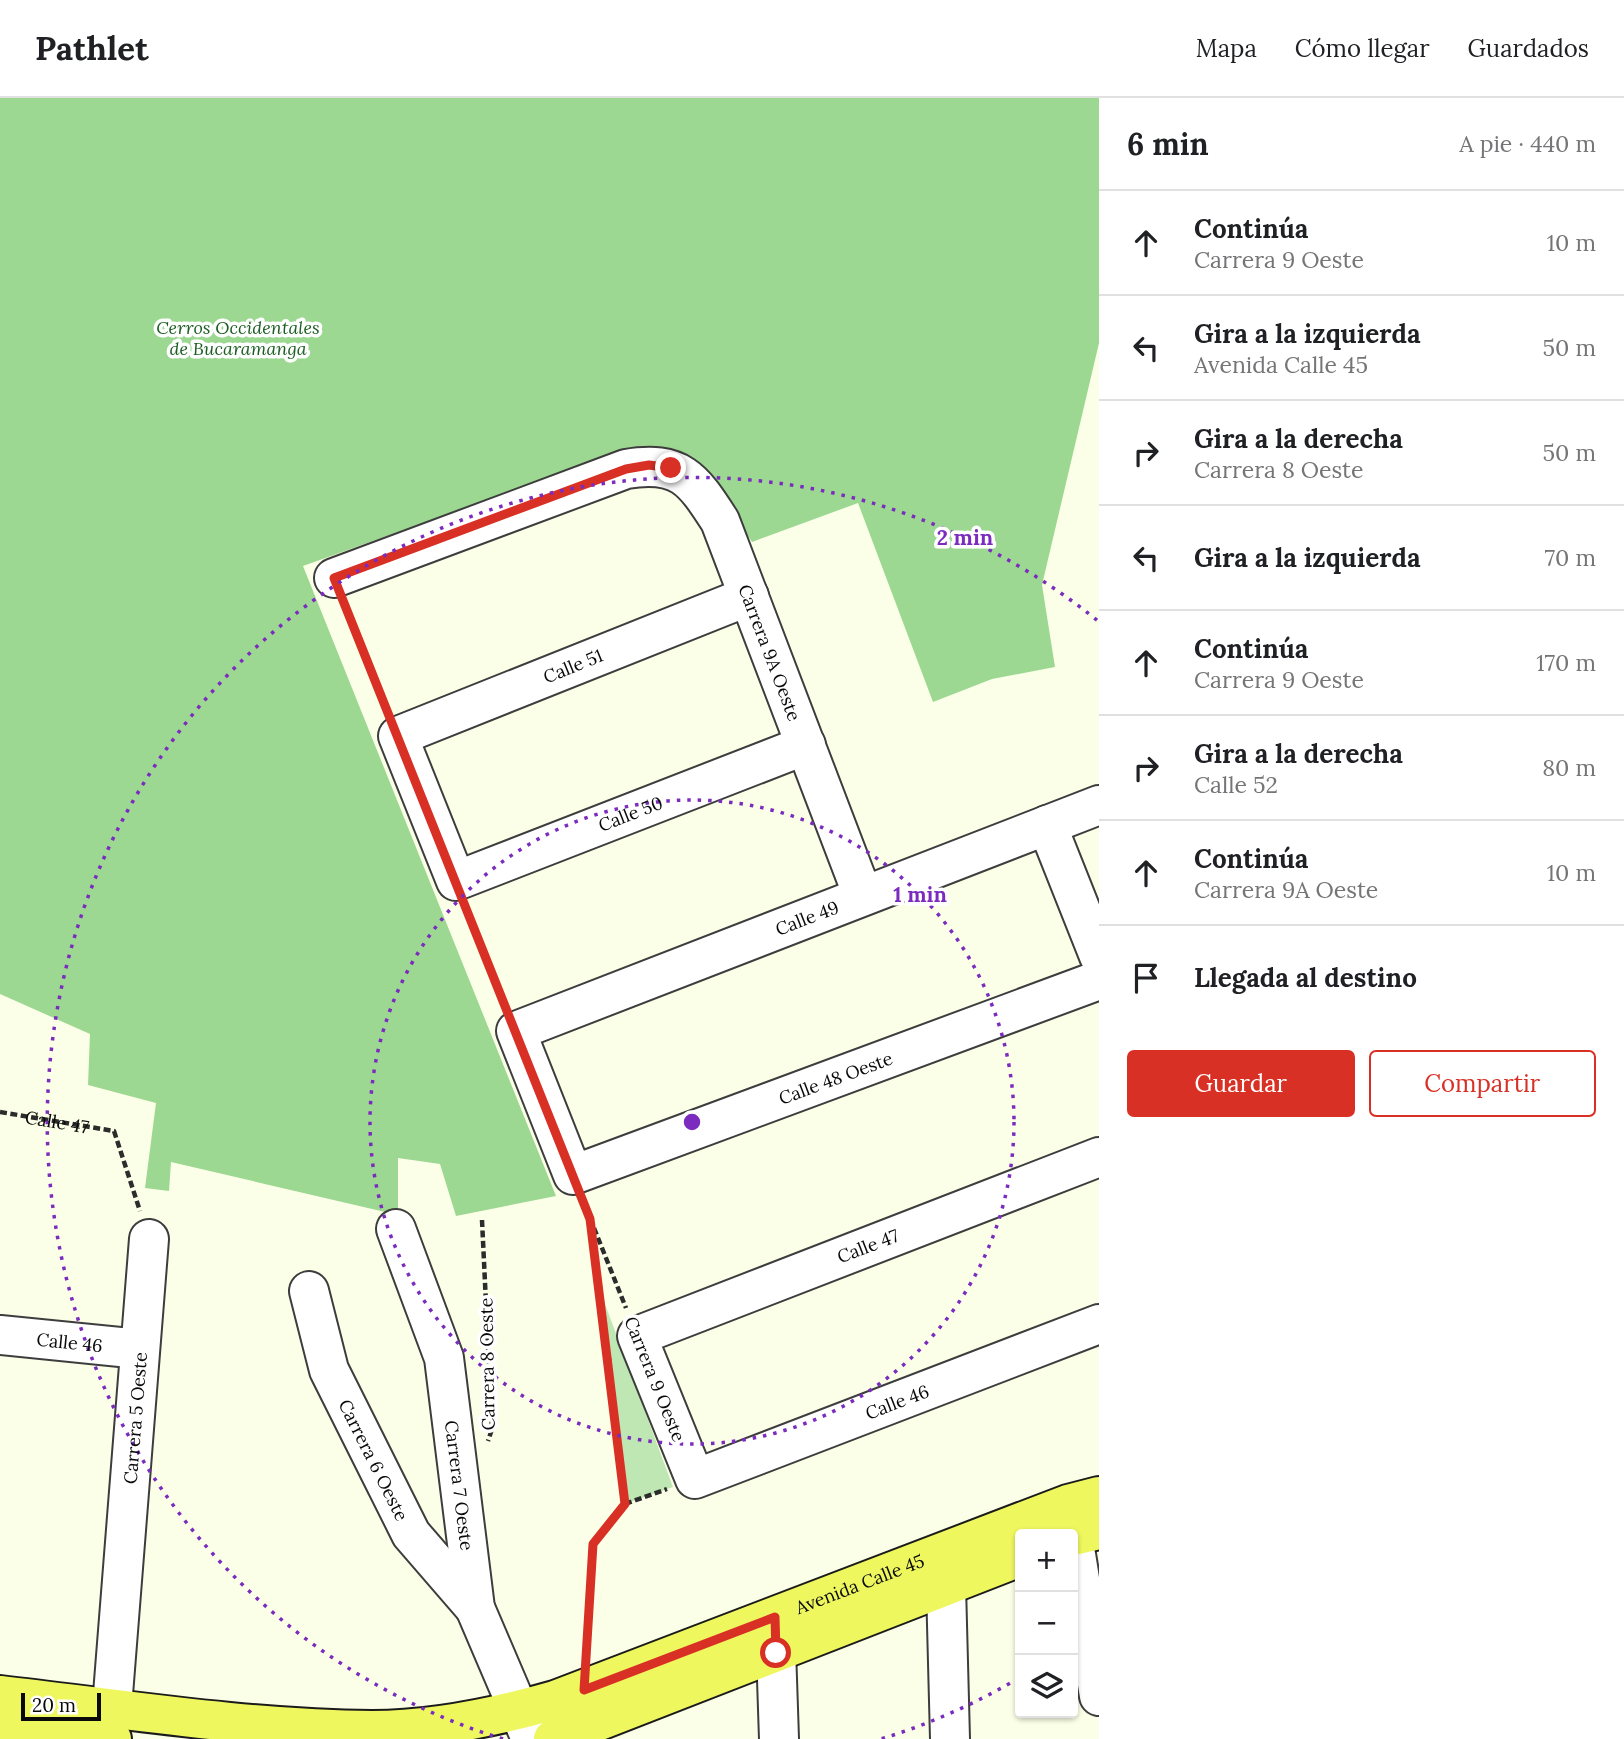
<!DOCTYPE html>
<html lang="es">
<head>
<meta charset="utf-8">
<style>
  body { margin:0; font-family:Lora,serif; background:#f2f2f2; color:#202124 }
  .controls { position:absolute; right:21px; bottom:21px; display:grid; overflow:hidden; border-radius:7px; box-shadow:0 2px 5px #0004 }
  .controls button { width:63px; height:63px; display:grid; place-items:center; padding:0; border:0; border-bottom:2px solid #e0e0e0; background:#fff; color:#202124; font:35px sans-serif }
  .scale { position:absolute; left:21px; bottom:18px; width:80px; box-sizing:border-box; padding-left:7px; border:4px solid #0a0a0a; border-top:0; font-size:19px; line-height:24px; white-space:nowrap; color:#0a0a0a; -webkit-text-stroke:5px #fff; paint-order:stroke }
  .stop { position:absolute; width:21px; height:21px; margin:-16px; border:5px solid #d93025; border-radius:50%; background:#fff }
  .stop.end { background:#d93025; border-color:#fff; box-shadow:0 2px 7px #0008 }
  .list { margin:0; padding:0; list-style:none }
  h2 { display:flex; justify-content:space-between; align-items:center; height:91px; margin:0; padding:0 28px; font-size:30px }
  h2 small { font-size:23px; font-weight:400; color:#757577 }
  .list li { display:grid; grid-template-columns:46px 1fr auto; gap:21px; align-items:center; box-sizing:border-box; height:105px; padding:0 28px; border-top:2px solid #e0e0e0 }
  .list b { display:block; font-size:26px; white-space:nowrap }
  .list p { margin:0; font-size:23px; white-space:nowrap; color:#757577 }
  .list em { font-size:23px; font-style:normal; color:#757577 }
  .actions { display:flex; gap:14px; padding:21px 28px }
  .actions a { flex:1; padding:16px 0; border:2px solid #d93025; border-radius:7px; text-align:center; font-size:24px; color:#d93025 }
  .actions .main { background:#d93025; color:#fff }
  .icon { flex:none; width:38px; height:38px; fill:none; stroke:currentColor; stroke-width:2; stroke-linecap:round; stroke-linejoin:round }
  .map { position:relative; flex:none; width:1099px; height:1641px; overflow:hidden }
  header { display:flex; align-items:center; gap:42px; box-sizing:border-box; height:98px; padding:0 35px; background:#fff; border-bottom:2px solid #e0e0e0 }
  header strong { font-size:33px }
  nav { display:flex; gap:38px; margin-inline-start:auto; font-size:24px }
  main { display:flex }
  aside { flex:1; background:#fff }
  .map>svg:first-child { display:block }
  .green { fill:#bee7b3 }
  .forest { fill:#9dd892 }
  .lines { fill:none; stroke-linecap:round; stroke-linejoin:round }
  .minor-casing { stroke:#3d3d3d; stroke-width:42 }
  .major-casing { stroke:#1b1b1b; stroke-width:42 }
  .path { stroke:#2c2c2c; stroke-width:4.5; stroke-dasharray:7 3.5; stroke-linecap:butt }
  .minor { stroke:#fff; stroke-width:38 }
  .major { stroke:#eff75f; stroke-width:38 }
  .route { stroke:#d93025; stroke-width:9 }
  .ring { fill:none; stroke:#7b2cbf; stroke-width:3.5; stroke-dasharray:3.5 7 }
  .labels { text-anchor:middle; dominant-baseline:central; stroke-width:7; stroke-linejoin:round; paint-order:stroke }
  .park-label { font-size:18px; font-style:italic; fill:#1c5f23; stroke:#fff }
  .street-label { font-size:18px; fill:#0a0a0a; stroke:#fff }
  .centre { fill:#7b2cbf; stroke:#fff; stroke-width:3.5 }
  .ring-label { font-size:21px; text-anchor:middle; font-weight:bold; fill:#7b2cbf; stroke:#fff; stroke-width:7; stroke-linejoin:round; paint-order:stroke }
</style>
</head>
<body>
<header>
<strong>Pathlet</strong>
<nav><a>Mapa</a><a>Cómo llegar</a><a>Guardados</a></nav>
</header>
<main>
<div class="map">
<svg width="1099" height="1641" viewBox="0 0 1099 1641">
  <rect width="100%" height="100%" fill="#fcffe7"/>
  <polygon class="green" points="602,1198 673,1389 625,1406"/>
  <polygon class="forest" points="0,0 1099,0 1099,245 1042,487 1055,569 992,581 933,604 858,405 752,444 712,384 676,357 630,351 303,468 556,1098 456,1118 440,1066 398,1060 398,1117 171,1064 169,1093 145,1090 156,1005 88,987 90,936 0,896"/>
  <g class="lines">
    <g class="minor-casing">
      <g id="minor">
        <path id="s2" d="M334,480L626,371C680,362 693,381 720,423L863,798"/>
        <path id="s3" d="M749,498L398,638L456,783L806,647"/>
        <path id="s4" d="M1099,707L516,933L573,1077L1099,882"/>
        <polyline points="1047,727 1099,858"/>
        <path id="s5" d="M1099,1059L637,1238L695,1381L1099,1226"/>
        <path id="s6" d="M396,1131L444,1260L475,1510L531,1641"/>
        <path id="s7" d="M309,1193L329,1272L411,1436L475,1510"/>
        <path id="s8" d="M0,1237L140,1251"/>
        <polyline points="1073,1438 1099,1598"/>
        <polyline points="946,1488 950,1641"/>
        <polyline points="775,1521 779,1641"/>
        <path id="s9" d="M112,1609L149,1141"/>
      </g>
    </g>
    <g class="major-casing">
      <g id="major">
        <polyline points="1073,1438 1099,1432"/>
        <path id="s10" d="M0,1597C123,1611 248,1631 372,1632C433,1632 496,1619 555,1602L1068,1406L1099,1398"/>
        <polyline points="0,1630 112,1641"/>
        <polyline points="553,1641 1020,1459"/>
      </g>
    </g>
    <g class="path">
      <polyline points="346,510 386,609"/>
      <polyline points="468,813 504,903"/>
      <path id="s1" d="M0,1014L114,1033L140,1113"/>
      <polyline points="584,1104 591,1122"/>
      <polyline points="590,1120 605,1227"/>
      <polyline points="482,1122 492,1331 488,1343"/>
      <polyline points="594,1130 626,1210"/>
      <polyline points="609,1260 625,1406"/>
      <polyline points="625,1406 667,1391"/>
      <polyline points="586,1556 593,1446 625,1406"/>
    </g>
    <use href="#minor" class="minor"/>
    <use href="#major" class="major"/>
  </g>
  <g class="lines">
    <polyline class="route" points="671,370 649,367 626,371 334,480 590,1121 625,1406 593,1446 584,1592 775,1519 776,1555"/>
  </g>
  <g class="ring">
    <circle cx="692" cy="1024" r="322"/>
    <path d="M1019 1580A645 645 0 0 1 881 1641M503 1641A645 645 0 1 1 1098 523"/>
  </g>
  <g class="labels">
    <g class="park-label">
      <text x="238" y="229">Cerros Occidentales<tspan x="238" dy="21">de Bucaramanga</tspan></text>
    </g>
    <g class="street-label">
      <text stroke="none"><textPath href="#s2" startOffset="570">Carrera 9A Oeste</textPath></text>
      <text transform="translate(573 568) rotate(-22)">Calle 51</text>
      <text stroke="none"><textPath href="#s3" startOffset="721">Calle 50</textPath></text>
      <text transform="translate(807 820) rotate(-21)">Calle 49</text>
      <text stroke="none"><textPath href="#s4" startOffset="1060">Calle 48 Oeste</textPath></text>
      <text stroke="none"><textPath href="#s1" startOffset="58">Calle 47</textPath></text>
      <text transform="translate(868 1148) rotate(-21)">Calle 47</text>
      <text stroke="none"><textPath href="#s8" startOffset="70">Calle 46</textPath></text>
      <text transform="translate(487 1266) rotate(-91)">Carrera 8 Oeste</text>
      <text transform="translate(655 1281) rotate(68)">Carrera 9 Oeste</text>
      <text stroke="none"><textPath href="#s5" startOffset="866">Calle 46</textPath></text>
      <text stroke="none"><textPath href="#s9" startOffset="290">Carrera 5 Oeste</textPath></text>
      <text stroke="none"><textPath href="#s7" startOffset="182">Carrera 6 Oeste</textPath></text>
      <text stroke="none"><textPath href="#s6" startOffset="266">Carrera 7 Oeste</textPath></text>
      <text stroke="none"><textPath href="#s10" startOffset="886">Avenida Calle 45</textPath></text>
    </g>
  </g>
  <circle cx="692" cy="1024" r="10" class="centre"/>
  <g class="ring-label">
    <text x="965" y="447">2 min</text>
    <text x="920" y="804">1 min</text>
  </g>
</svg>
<div class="controls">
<button>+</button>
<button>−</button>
<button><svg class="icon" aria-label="layers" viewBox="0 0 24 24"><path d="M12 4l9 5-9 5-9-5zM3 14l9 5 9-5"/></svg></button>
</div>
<div class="scale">20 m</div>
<div class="stop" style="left:776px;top:1555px"></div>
<div class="stop end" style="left:671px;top:370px"></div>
</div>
<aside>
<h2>6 min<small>A pie · 440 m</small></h2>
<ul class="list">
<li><svg class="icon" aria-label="ahead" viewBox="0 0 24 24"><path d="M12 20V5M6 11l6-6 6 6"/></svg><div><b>Continúa</b><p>Carrera 9 Oeste</p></div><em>10 m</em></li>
<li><svg class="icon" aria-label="left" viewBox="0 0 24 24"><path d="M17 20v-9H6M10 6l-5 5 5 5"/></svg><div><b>Gira a la izquierda</b><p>Avenida Calle 45</p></div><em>50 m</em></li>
<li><svg class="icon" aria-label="right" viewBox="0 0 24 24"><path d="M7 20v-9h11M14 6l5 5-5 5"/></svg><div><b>Gira a la derecha</b><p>Carrera 8 Oeste</p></div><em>50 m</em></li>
<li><svg class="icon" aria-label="left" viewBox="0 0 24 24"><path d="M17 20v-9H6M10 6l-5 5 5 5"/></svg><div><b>Gira a la izquierda</b></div><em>70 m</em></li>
<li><svg class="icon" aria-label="ahead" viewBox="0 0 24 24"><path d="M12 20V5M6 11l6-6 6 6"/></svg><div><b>Continúa</b><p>Carrera 9 Oeste</p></div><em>170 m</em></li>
<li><svg class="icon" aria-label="right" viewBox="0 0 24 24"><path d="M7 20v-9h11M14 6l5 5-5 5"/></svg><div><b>Gira a la derecha</b><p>Calle 52</p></div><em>80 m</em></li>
<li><svg class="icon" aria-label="ahead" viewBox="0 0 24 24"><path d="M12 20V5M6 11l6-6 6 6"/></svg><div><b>Continúa</b><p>Carrera 9A Oeste</p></div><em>10 m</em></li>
<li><svg class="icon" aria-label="arrive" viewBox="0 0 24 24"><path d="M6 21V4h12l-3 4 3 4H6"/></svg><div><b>Llegada al destino</b></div></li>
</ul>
<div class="actions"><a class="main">Guardar</a><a>Compartir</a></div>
</aside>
</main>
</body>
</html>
